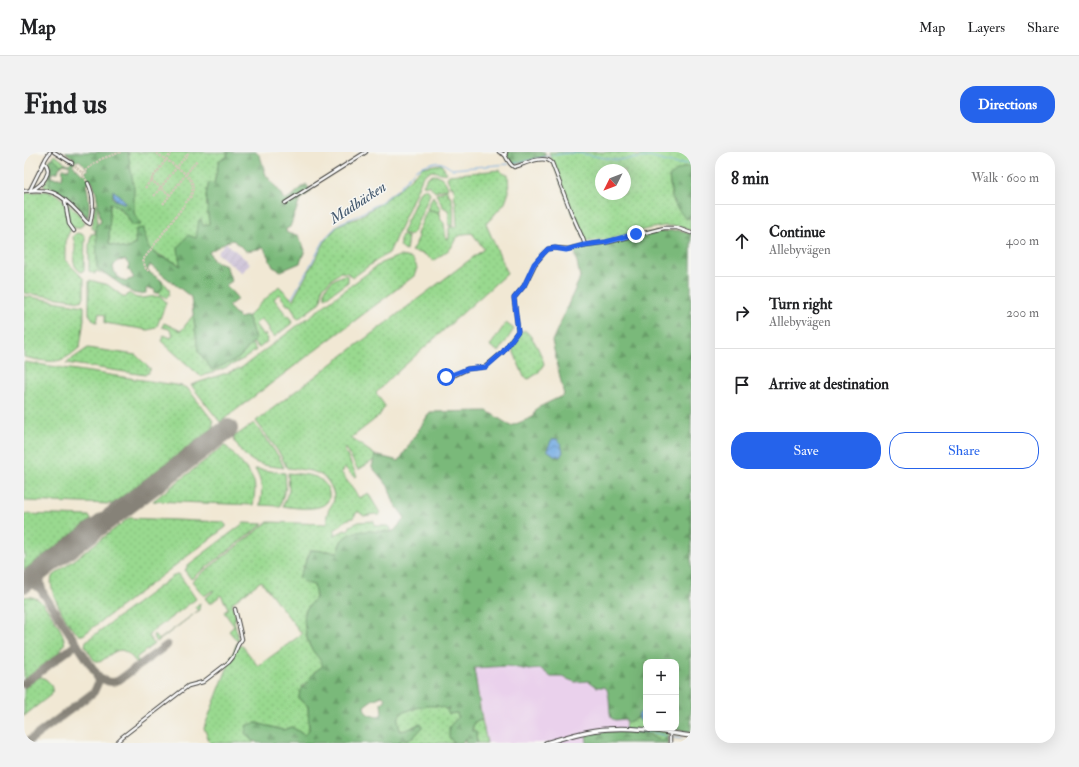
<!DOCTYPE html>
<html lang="en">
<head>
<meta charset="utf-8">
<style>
  body { margin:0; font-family:"IM FELL Double Pica",serif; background:#f2f2f2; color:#202124 }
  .controls { position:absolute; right:12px; bottom:12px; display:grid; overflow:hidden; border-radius:8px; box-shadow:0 4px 16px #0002 }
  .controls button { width:36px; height:36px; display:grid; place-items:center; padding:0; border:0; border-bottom:1px solid #e0e0e0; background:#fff; color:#202124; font:20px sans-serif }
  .compass { position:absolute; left:571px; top:12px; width:36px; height:36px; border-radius:50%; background:#fff; box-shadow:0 4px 16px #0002; rotate:228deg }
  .stop { position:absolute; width:12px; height:12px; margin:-9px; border:3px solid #2563eb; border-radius:50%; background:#fff }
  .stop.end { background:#2563eb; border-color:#fff; box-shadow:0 1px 4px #0008 }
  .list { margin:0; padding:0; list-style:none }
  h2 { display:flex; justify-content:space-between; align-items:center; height:52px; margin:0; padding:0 16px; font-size:17px }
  h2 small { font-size:13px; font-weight:400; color:#757577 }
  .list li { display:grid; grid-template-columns:26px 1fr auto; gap:12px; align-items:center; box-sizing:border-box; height:72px; padding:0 16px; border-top:1px solid #e0e0e0 }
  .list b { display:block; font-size:15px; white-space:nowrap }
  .list p { margin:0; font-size:13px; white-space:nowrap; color:#757577 }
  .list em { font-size:13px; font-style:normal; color:#757577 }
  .actions { display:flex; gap:8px; padding:12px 16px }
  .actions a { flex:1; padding:9px 0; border:1px solid #2563eb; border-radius:16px; text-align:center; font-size:14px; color:#2563eb }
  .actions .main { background:#2563eb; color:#fff }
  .icon { flex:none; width:22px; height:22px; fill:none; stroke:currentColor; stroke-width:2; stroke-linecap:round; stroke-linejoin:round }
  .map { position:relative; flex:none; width:667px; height:591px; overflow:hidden; border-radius:16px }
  header { display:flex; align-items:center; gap:24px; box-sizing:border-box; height:56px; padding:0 20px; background:#fff; border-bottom:1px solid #e0e0e0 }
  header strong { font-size:19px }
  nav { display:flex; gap:22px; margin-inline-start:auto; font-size:14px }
  .intro { display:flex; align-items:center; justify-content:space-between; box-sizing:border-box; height:96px; padding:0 24px }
  h1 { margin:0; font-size:28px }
  .button { padding:10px 18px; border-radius:16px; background:#2563eb; color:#fff; font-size:14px; font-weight:700 }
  main { display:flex; gap:24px; padding:0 24px }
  aside { flex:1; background:#fff; border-radius:16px; box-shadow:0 4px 16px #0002 }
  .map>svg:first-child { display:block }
  .built { fill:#ead1ec }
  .industrial { fill:url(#industrial-furrows) }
  .grass { fill:url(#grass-dots); stroke:#5a7a56; fill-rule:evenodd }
  .forest { fill:url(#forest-firs); stroke:#4b6a4b; fill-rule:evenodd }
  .pitch { fill:#99d98f; stroke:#5a7a56 }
  .water { fill:url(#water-waves); stroke:#486480 }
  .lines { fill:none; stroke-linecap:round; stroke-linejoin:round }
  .stream { stroke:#75ace3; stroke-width:1 }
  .taxiway { stroke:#868278; stroke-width:8 }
  .runway { stroke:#868278; stroke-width:20 }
  .minor-tunnel { stroke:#d1c9b8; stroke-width:2.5; stroke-dasharray:2.5 1; stroke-linecap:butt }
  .minor-casing { stroke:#3c3b38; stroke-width:4.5 }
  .tertiary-casing { stroke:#3c3b38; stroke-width:5.5 }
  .minor { stroke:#fff; stroke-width:2.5 }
  .tertiary { stroke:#fff; stroke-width:3.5 }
  .route { stroke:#2563eb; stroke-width:5 }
  .labels { text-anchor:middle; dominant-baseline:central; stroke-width:3; stroke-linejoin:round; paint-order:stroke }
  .water-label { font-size:15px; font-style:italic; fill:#40566c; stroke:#f6f6f2 }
</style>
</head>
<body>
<header>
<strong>Map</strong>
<nav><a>Map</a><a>Layers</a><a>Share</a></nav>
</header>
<div class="intro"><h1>Find us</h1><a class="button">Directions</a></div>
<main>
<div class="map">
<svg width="667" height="591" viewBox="0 0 667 591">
  <defs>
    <pattern id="industrial-furrows" width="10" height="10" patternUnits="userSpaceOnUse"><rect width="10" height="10" fill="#cabfd6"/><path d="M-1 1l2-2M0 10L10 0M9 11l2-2" fill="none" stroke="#ada4b7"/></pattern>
    <pattern id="grass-dots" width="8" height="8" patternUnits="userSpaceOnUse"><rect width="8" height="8" fill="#99d98f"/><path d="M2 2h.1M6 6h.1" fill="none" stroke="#83ba7b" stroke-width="1.8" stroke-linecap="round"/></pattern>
    <pattern id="forest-firs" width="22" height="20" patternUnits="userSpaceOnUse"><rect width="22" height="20" fill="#7ab97a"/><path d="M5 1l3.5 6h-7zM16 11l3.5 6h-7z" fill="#699e69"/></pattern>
    <pattern id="water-waves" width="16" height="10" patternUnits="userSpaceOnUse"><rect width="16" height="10" fill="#75ace3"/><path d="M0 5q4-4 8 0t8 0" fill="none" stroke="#5f8bb7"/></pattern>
  </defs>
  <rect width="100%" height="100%" fill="#f6f6f2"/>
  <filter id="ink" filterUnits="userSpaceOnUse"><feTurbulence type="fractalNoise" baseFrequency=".025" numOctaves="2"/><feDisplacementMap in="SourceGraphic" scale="8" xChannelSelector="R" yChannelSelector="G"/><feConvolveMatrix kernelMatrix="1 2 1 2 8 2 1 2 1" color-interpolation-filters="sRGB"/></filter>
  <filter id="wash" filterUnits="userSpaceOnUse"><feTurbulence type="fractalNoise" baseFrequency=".012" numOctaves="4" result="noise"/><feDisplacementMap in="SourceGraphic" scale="16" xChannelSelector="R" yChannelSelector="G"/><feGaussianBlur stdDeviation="0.9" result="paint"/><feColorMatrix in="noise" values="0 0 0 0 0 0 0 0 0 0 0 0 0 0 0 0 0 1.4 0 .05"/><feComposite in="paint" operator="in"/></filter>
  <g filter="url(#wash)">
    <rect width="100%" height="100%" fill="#f1e8d4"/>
    <polygon class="built" points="483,514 505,518 517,517 527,525 538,525 551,530 565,529 573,535 580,535 583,537 586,546 586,562 597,568 602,567 601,579 584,579 562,582 563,591 463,591 450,516"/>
    <polygon class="industrial" points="202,91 226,111 218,121 193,101"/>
    <g class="grass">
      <path d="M104,0H204L203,5L192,22L190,33L185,30L182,43L185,72L179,74L156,114L153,111L111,92L102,97L85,92L86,51C96,56 103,63 108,73L110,61Z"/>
      <path d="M525,0H609L613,4L632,0H667V14L660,15L645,25L648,45L663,66H666L667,79L655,74H640L623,77L585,87L562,90L548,60ZM577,18H601V42H577Z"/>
      <path d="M30,3L42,11L37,13L26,9L28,12L25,32L49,50L54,51L57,59L65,67L33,40L20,35C22,26 30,19 23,10Z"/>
      <path d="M417,12L423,21C411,23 409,13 398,26L365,101L356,106L328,126L324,121L316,120L299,135L297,150L274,167C271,164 270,158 266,153H263L255,142L250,147L263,164L265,165L268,169L267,172L250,185L245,179V176L237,167L231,172L239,183L241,182L244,187L243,190L235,196L229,191L231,188L224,164L255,134L269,148L303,86L315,73L324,69L332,67L357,51L374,38L399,15Z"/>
      <path d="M475,18L480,22H484L485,40L481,51L462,72L483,121L370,223L352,241L361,254L355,264L327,286L351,303L350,308L334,318L322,296L320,297L333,324L330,325L321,316L317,320L335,346L344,341L356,361L355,364L351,362L340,364L335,360H333L329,366L322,368L315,375L310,378L312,380L309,384L321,378L322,379L326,376V374L335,370L350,369L351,374H365L367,377V380H354L317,389L314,400L287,398L275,425L281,431L290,432L292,444C289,449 283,455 281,460C279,468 282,489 287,496C291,503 297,506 299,514L290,520L285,529L278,534L275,547L284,554L285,578L280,583L268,575L259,578L232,571L227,588L230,589L229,591H186L180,576L213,491L215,495L217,492L234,514L278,482L237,429L208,451L212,467L210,468L215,489L214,490L205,479L210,474L200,460L204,456L197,443L186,452L181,446L189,440V438L180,444L168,429L244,370L303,372C303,369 302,363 304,360C305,355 310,352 310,346C310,343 309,339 308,337C301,317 280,318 263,316L256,302L232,269L460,97L448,81L439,82L432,86L427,96L410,109L400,102L387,99L391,94L394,86L393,82L403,58L415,61L417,68L420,71L422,87H425V76L433,74L432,54L430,42L431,41L429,35H427L423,26L425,23Z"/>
      <path d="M409,23C418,23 421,28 424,36L411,40L406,34L399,33L404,25Z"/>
      <polygon points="400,37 404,38 406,42 389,81 385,84 378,81 396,39"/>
      <path d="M423,38L424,43H426C430,52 430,65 429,74H425C424,69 426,64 424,58L419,55L412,42Z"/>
      <polygon points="23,39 33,43 41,50 47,77 41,89 41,108 60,127 60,146 57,149 0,141 0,41"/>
      <polygon points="409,44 416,57 415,60 403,57"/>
      <polygon points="42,51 52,59 57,65 60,72 55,76 50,76 46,72"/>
      <polygon points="71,52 73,53 73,115 82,122 72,119 71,122 65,119 65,94 67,82 71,82 71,78 68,76"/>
      <path d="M53,81L58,82L61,86L60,118L57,120C42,109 56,100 49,86L50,83Z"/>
      <path d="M378,83L384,85L382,99C374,95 375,90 378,83Z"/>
      <path d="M375,104C384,105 390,106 393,116L390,124L196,270L167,233L217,216L357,111Z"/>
      <path d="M322,123L324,125V130L301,146C301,143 300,139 302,136C305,130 316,123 322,123Z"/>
      <path d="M66,128L84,133L101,146L105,141C108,143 111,146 114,146C124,147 137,139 142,151L133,174L131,176L124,178L81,171V163L75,161L73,170L70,169L65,162V130Z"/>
      <path d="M137,128C143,134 149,138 143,146L134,141L139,135Z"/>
      <path d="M0,144L60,154V167L56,195C51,199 46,204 41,206C29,213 12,207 0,205Z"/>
      <path d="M170,162L174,199L214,207L228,192L232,198C215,212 200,216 179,224L175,223L137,189L140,183L147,186L149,182L145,177L138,175L140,171L157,179Z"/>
      <path d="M500,178C508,182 518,203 520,212L514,221L505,227L500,225L487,193Z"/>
      <polygon points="64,196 112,203 126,217 126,219 121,223 42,211"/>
      <polygon points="0,210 158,234 164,237 189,269 189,276 88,352 0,349"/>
      <path d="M230,271L255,305L260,316C241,313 230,314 217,299C214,294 210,291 210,285Z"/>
      <path d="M200,294L203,295C211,304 226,319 230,330C232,337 230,346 229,353L129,349Z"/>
      <path d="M231,317L261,321L262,335L256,354L236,353C239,339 238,329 231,317Z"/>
      <path d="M264,321C273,322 286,322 294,326C300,329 304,335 305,341C308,362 271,356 259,354L265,338Z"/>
      <polygon points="0,362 65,364 67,368 0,418 0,406 2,405 0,402"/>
      <path d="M105,366L199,370L202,373V375L59,483H55C44,474 23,439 28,425Z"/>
      <polygon points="220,371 239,372 167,427 161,419 164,413"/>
      <path d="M152,422H155L172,447L125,482V485L130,492L112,506L115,509L112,510C97,491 93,498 76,510L70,508L61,494L62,489Z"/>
      <path d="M0,445C5,444 10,445 15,448C22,454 44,484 40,493C32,508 13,518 0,528Z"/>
      <polygon points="176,451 175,458 133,490 129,484 130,482 135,488 174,459 171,455"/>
      <path d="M17,525C24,527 30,535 28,542L0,564V536L14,526Z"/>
      <polygon points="415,553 422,557 425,555 429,561 433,561 434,565 429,590 430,591 375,591 375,589 390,586 394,572 384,578 376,579 374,567 377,561 397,554"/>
      <polygon points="615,565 616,569 622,570 622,576 638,576 644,582 643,587 637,588 615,581 601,579 602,571"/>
      <polygon points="458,568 463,591 453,591 452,580 448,579 450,570"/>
    </g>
    <g class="forest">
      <path d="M41,0H104L110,36V61L117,73H108C103,63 97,55 86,51L85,92L102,97L111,92L112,77L120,76C121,83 123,94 127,98C134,107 148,106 156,114L154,95L164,83L172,86L175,68L177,67L179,74L185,72L182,43L185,30L190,32L195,8L203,5L204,0H232L236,4L242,23L256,40L259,46L261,48L269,43L282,32L287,39L276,48L266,75L262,77V80L266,82L274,83L281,98L276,111L257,119L249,115L240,96L222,99L209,88L202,90L185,100L189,108L201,113L208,129L202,133L214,147L204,154L216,166L224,164L231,188L214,207L188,218L174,199L167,145L126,113L123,119L137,128L139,135L134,141H131V138L125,136L122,137V141L114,142L109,141L73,116L72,73L77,70C74,57 74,42 68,29L62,32C65,44 66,54 64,65L57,59L54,51L49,50L25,32L28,12L25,9L29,5L37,13L42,11L45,12L50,7ZM55,8L64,17L59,23L48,12ZM40,12L46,14L44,18L40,16L38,19L40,21L38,26H29L27,24L28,21L34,20L35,16ZM89,39L100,48L101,51L91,48L89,46ZM101,108L106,114L104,116L110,126L102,129C94,126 91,123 89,115L93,109Z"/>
      <polygon points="478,0 521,0 521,4 490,13 485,8 482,1"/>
      <path d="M667,14V65L662,67L652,55L648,45L645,25C652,19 658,15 667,14Z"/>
      <path d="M654,78L667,82V580L639,576H652V510H622V561L618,560L614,563L615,565L602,571V567L591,568L587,566L586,562L585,546L583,537L580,535H573L565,529L551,530L538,525H527L517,517L505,518L483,514L450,516L458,568L450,570L448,578L452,580L453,591H441V586L438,591L429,590L425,585V575L434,565L433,561L425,562L423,560L425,556L422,557C408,550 392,556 377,561L374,567L376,579C386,578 390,573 397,572L399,575L389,586L375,589V591H234L227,588L221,581L223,573L232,571L259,578L268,575L280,583L285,578L284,554L275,547C275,535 279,536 285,528C290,520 291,519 299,514C296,506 291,503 287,496C282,489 279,468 281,460C283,455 289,449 292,444L290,433L281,431L275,425L287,398L314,400C315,396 316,391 318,388C329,375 352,380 367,380L371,378L381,366L370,351L364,334L348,315L351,303L375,309L406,260L463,259L487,274L509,265L513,256L540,243L528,189L556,126L551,99V96L622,81ZM358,544L361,546V549L357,551L358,562L353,565C346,563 341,563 340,554L348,548Z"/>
      <polygon points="584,579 601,579 626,582 627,584 637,588 643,587 644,591 563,591 562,582"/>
    </g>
    <polygon class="pitch" points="482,171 490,177 475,200 466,194"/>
    <g class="water">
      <path d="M89,38L100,48L101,52C92,46 90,51 89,38Z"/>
      <polygon points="528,287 533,287 537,292 539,300 536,305 530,303 523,298"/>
      <polygon points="617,560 622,561 622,570 615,568 614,563"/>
    </g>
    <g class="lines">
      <g class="stream">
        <polyline points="489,12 530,3 545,1 554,1 592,8 626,5 643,10 654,12 667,11"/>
        <polyline points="268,146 302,85 316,71 331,65 357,50 374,37 391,18 399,14 411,10 418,11 428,17 485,12"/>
        <polyline points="602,578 628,580 642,584"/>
        <polyline points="647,585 664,588 664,591"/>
      </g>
      <g class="taxiway">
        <path d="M0,433H11L17,438L72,521C78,528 85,533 95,528L143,493"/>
        <path d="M19,439C9,418 29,410 43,399"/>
        <polyline points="0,532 53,492"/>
        <polyline points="2,591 70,540 74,531 72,521"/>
      </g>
      <polyline class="runway" points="0,431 204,277"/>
    </g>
  </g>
  <g filter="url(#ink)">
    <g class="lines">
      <g class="minor-tunnel">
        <polyline points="48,11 58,21 64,31"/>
        <polyline points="58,21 77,7 97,0"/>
        <polyline points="127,28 146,43"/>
        <polyline points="121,36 148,0"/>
        <polyline points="130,44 165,0"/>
        <polyline points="139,52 173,8"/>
        <path d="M125,119L122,117L119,108L167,44C168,40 170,36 168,31C165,21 140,7 131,0"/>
      </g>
      <g class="minor-casing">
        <g id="minor">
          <polyline points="30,0 48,11"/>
          <polyline points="475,0 481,3"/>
          <path d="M482,0L481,3C483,7 486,13 490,15C501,12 520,2 528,11L547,60L559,87L561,93"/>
          <polyline points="6,38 22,6 26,0"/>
          <path d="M8,38C18,33 30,20 20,10"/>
          <path d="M0,39C28,36 36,41 55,61C59,65 61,70 66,72C69,58 71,45 64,31"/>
          <polyline points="41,49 45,72 50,79"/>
          <polyline points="261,51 342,0"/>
          <polyline points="422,225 431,223 443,217 461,215 479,200 494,179 490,146 500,134 511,112 519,102 524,97 531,96 545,97 561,93 585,90 640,76 653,76 667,81"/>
          <polyline points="92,591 98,585 164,534 179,530 205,510 209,505 214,493 218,487 211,457"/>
          <polyline points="646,591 646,581"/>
        </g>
      </g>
      <g class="tertiary-casing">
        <path id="tertiary" d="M522,591C542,585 563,578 584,577C612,575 640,580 667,584"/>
      </g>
      <use href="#minor" class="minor"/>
      <use href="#tertiary" class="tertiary"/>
    </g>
  </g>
  <g class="lines" filter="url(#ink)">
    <polyline class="route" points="422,225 443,217 462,215 479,200 494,179 490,146 500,134 510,112 519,102 524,97 531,96 542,98 560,93 582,90 612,82"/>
  </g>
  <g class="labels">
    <g class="water-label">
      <text transform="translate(334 51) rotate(-33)">Madbäcken</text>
    </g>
  </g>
</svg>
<div class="controls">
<button>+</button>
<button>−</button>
</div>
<svg class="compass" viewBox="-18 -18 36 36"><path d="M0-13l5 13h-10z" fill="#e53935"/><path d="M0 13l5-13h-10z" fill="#757577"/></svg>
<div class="stop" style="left:422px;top:225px"></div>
<div class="stop end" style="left:612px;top:82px"></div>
</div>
<aside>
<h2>8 min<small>Walk · 600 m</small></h2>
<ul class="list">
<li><svg class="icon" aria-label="ahead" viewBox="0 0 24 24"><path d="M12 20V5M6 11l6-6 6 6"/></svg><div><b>Continue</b><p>Allebyvägen</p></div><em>400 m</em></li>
<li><svg class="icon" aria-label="right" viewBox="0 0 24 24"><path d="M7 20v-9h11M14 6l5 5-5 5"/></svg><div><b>Turn right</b><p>Allebyvägen</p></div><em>200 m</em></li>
<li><svg class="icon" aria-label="arrive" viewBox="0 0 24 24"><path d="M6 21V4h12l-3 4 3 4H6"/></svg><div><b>Arrive at destination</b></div></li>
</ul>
<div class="actions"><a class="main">Save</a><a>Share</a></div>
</aside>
</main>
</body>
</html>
